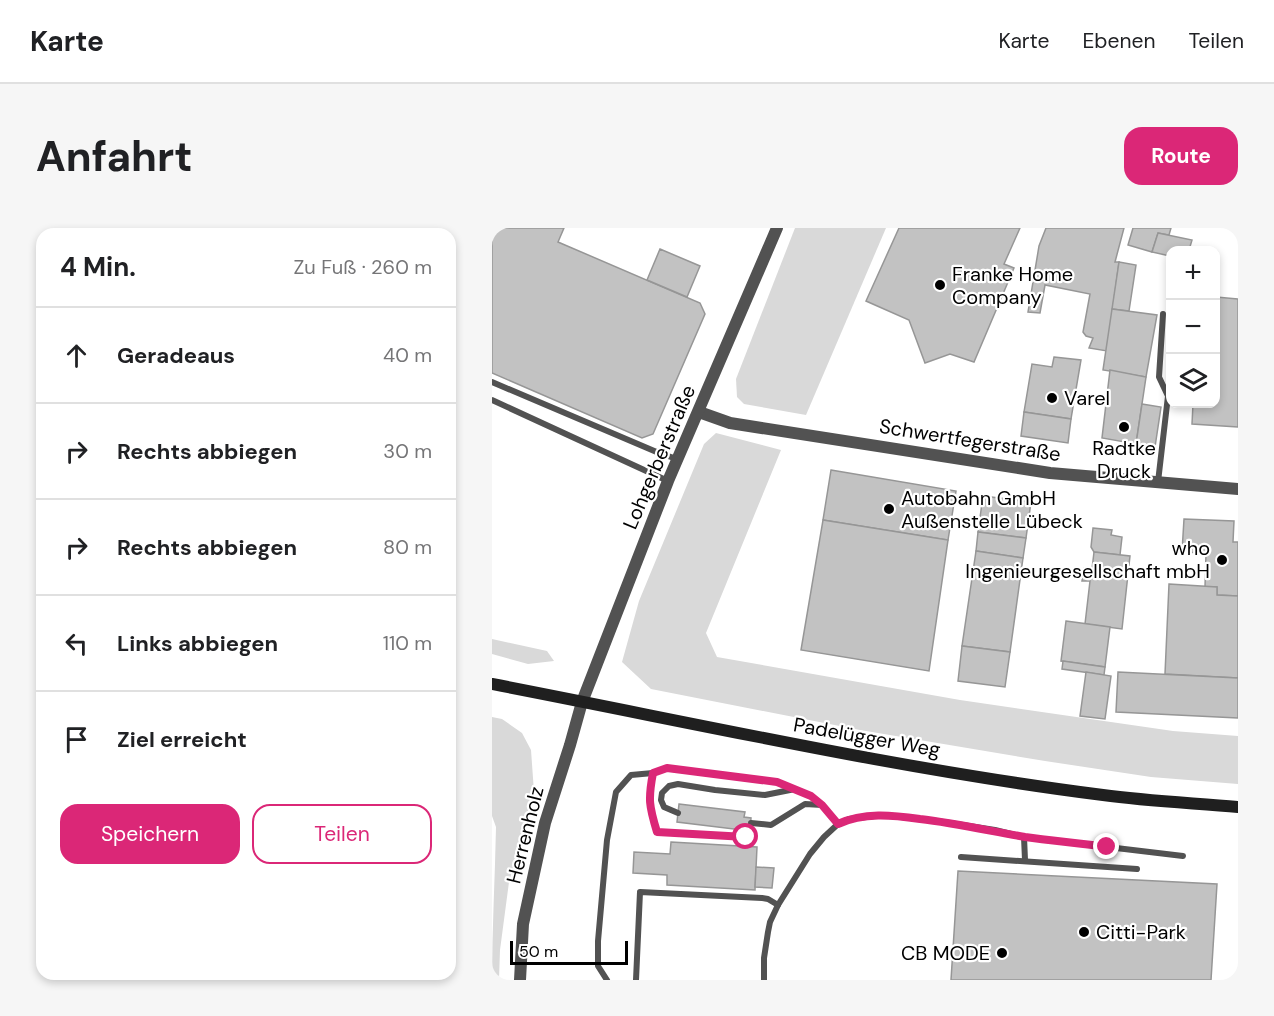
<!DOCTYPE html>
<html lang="de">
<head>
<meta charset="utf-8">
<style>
  body { margin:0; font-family:"DM Sans",sans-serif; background:#f6f6f6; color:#202124 }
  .controls { position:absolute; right:18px; top:18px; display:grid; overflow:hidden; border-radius:12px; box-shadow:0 3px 9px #0003 }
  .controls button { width:54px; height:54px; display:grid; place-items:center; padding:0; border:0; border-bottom:2px solid #e0e0e0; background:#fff; color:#202124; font:30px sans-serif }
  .scale { position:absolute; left:18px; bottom:15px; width:118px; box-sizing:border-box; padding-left:6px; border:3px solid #000; border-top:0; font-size:16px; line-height:21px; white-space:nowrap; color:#000; -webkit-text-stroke:4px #fff; paint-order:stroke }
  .stop { position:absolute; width:18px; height:18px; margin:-14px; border:4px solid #db2777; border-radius:50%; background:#fff }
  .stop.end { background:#db2777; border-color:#fff; box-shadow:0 2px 6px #0008 }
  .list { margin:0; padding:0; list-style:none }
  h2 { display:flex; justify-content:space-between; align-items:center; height:78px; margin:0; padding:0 24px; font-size:26px }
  h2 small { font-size:20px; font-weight:400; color:#757577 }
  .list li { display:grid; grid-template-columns:39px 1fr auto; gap:18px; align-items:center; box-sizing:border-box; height:96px; padding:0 24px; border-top:2px solid #e0e0e0 }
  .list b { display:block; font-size:22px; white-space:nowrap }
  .list em { font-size:20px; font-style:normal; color:#757577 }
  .actions { display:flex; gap:12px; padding:18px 24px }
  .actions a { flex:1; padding:14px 0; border:2px solid #db2777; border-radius:18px; text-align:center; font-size:21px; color:#db2777 }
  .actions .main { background:#db2777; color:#fff }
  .icon { flex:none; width:33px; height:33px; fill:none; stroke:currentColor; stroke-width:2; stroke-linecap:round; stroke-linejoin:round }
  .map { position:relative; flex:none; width:746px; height:752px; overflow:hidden; border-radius:18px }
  header { display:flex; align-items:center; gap:36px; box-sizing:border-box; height:84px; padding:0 30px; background:#fff; border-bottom:2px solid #e0e0e0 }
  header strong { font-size:28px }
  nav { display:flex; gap:33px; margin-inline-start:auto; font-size:21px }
  .intro { display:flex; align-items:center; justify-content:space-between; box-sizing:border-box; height:144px; padding:0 36px }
  h1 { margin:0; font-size:42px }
  .button { padding:15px 27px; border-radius:18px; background:#db2777; color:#fff; font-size:21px; font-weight:700 }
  main { display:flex; gap:36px; padding:0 36px }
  aside { flex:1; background:#fff; border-radius:18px; box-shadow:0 3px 9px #0003 }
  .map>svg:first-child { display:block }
  .green { fill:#d9d9d9 }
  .building { fill:#c2c2c2; stroke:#969696; stroke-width:1.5 }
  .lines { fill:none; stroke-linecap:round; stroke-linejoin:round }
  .service { stroke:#525252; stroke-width:6 }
  .minor { stroke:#525252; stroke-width:12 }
  .secondary { stroke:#1f1f1f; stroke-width:12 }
  .route { stroke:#db2777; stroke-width:8 }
  .poi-dot { fill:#000; stroke:#fff; stroke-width:2 }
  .labels { text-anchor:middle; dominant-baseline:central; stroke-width:4.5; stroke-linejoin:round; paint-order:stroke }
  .poi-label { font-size:20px; fill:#000; stroke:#fff; text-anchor:start }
  .street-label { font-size:20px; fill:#000; stroke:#fff }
</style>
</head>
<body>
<header>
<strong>Karte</strong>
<nav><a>Karte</a><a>Ebenen</a><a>Teilen</a></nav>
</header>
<div class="intro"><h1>Anfahrt</h1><a class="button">Route</a></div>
<main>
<aside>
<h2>4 Min.<small>Zu Fuß · 260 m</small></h2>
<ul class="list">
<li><svg class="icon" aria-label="ahead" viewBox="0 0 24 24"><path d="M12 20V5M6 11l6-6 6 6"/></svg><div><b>Geradeaus</b></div><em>40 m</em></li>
<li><svg class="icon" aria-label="right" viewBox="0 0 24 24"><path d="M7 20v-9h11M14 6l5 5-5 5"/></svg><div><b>Rechts abbiegen</b></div><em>30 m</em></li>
<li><svg class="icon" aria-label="right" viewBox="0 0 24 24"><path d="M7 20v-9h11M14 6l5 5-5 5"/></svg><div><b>Rechts abbiegen</b></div><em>80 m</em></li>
<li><svg class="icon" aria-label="left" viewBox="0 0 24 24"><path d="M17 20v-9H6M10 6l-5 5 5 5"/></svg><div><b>Links abbiegen</b></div><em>110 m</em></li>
<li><svg class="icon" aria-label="arrive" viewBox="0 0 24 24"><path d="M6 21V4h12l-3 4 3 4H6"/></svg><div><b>Ziel erreicht</b></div></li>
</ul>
<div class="actions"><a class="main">Speichern</a><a>Teilen</a></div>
</aside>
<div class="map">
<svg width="746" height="752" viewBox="0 0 746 752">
  <rect width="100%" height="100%" fill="#fff"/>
  <g class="green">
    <polygon points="303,0 394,0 314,187 252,176 245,169 244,151"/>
    <polygon points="224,205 289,222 214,405 225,429 468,472 681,503 746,508 746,556 659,549 553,533 368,502 159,461 130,434 147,373 212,216"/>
    <polygon points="0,411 55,423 62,433 36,436 0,426"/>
    <path d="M0,489L10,491L30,505L39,522L42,564L17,654L8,722L7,752H0C0,701 3,650 4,599L0,588Z"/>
  </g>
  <g class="building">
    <polygon points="0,0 72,0 66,14 208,75 213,86 161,206 150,210 0,145"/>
    <polygon points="407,0 528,0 512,36 522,40 482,134 458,126 433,135 417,92 374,73"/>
    <polygon points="554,0 632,0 623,34 627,34 615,123 597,120 601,110 594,108 591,104 598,66 553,57 548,85 536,84 547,18"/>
    <polygon points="641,0 679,0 677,7 666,5 660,24 636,17"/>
    <polygon points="666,5 700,12 697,22 678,22 678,28 660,24"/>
    <polygon points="168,21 208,38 195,69 155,52"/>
    <polygon points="627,34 644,37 637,83 620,81"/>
    <polygon points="724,69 746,71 746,199 700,196 701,176 724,176"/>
    <polygon points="620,81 665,87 654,149 611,142"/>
    <polygon points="562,129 589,132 579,191 532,184 540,136 560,139"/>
    <polygon points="618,142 654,149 644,216 610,210"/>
    <polygon points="650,176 669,179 663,219 644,216"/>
    <polygon points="532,184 579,191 576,215 529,208"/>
    <polygon points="339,242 464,263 456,312 331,292"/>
    <polygon points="491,268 539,274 534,310 486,304"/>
    <polygon points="692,291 742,293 741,314 746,314 746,368 725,367 725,359 713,359 714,325 690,324"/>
    <polygon points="331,292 456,312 437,443 309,422"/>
    <polygon points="601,300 620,302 619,307 630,309 628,327 602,324 599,319"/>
    <polygon points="486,304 534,310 531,330 484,323"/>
    <polygon points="484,323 531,330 518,424 470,418"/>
    <polygon points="602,324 638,328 630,401 593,396 598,353 590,353 592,340 600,341"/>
    <polygon points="677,356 725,359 725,367 746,368 746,450 673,446"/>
    <polygon points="574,393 618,399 613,439 569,433"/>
    <polygon points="470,418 518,424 513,459 466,453"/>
    <polygon points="571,433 613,439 612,447 570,441"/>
    <polygon points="594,444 619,448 613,491 588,488"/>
    <polygon points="626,444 746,450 746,490 624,484"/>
    <polygon points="187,576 253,584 252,589 259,590 258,603 185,594"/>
    <polygon points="179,614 265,619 263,662 175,657 175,647 141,645 142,624 178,626"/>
    <polygon points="264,639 282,640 280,660 263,659"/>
    <polygon points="466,643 725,656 719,752 459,752"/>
  </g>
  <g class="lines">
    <g class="service">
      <polyline points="0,154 167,225 185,231"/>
      <polyline points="0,172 176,253"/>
      <polyline points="666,254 676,168 667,149 671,86"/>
      <polyline points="186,585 172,579 169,572 170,565 177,558 186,556 223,562 273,567 303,561"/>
      <polyline points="259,595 279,597 313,576 330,577"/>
      <path d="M254,609L165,604C157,578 156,571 161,545L175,540L285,554L319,568L330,577L346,596"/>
      <polyline points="532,609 533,632"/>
      <polyline points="469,629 645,641"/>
      <polyline points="115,752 106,738 106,713 115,612 124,564 139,547 161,545"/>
      <polyline points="144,752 148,664 270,670 276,671 286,677"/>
      <polyline points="272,752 272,730 276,704 278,694 286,677 318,626 332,609 346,596 357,591 391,587 445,593 503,602 532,609 691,628"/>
    </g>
    <g class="minor">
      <polyline points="207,184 238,195 558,245 746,261"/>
      <polyline points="28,752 31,696 53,595 78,517 90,474 176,253 285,0"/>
    </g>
    <path class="secondary" d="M0,456C203,495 405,541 611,567C655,573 701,575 746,579"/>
  </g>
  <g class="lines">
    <path class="route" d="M254,609L165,604C157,578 156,571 161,545L175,540L285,554L319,568L330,577L346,596C372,584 400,587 428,591C463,595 498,603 533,609C560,613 588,615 615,619"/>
  </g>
  <g class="poi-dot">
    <circle cx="448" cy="57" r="6"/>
    <circle cx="560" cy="170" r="6"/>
    <circle cx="632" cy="199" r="6"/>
    <circle cx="397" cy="281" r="6"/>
    <circle cx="730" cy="332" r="6"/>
    <circle cx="592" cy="704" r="6"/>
    <circle cx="510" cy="725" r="6"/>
  </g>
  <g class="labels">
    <g class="poi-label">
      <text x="460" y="46">Franke Home<tspan x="460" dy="23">Company</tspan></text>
      <text x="572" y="170">Varel</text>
      <text x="632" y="220" text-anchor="middle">Radtke<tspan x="632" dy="23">Druck</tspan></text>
      <text x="409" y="270">Autobahn GmbH<tspan x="409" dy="23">Außenstelle Lübeck</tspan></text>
      <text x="718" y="320" text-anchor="end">who<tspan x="718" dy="23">Ingenieurgesellschaft mbH</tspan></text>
      <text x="604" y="704">Citti-Park</text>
      <text x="498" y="725" text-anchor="end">CB MODE</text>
    </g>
    <g class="street-label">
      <text transform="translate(478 212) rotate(9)">Schwertfegerstraße</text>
      <text transform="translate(167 229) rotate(-67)">Lohgerberstraße</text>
      <text transform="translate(375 509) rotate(10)">Padelügger Weg</text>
      <text transform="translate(33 607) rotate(-76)">Herrenholz</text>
    </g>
  </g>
</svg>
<div class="controls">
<button>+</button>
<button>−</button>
<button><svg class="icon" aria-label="layers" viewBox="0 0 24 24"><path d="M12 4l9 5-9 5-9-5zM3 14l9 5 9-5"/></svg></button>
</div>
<div class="scale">50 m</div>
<div class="stop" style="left:254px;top:609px"></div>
<div class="stop end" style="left:615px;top:619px"></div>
</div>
</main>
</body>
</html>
